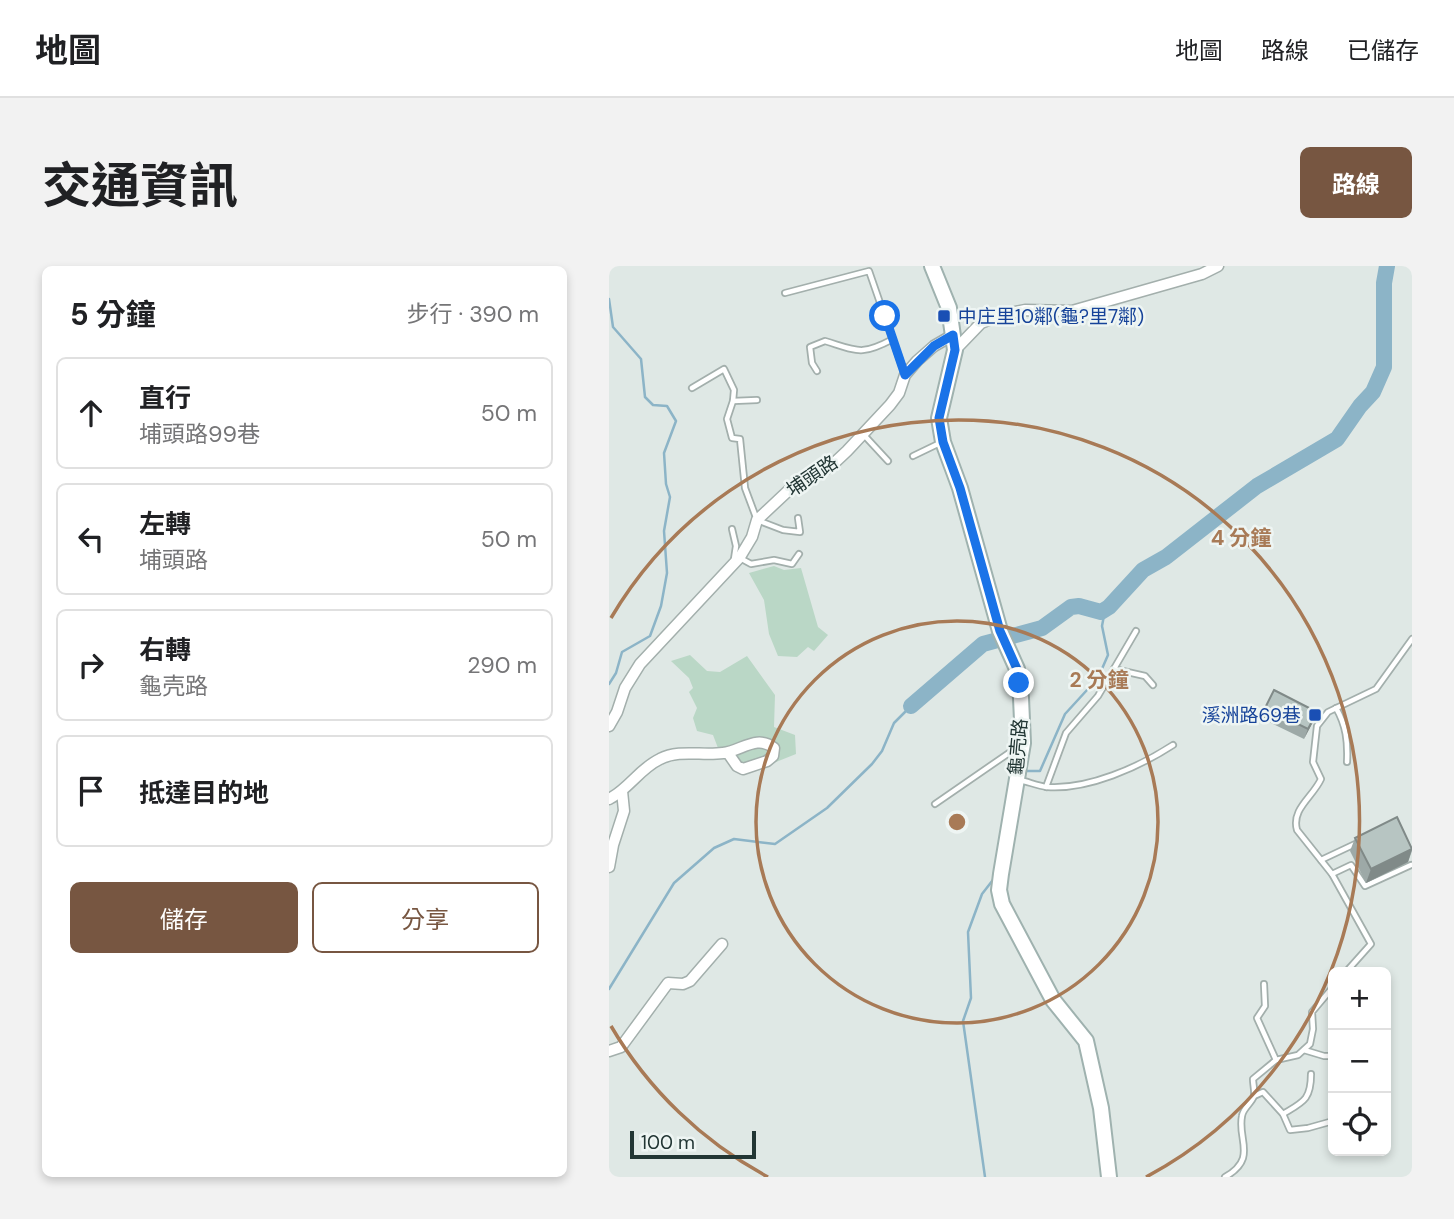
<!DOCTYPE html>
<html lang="zh-TW">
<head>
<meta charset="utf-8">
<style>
  body { margin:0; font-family:"DM Sans","Noto Sans TC",sans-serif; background:#f2f2f2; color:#202124 }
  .controls { position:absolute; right:21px; bottom:21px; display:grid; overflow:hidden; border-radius:10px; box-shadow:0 4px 10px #0003 }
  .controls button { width:63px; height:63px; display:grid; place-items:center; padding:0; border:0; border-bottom:2px solid #e0e0e0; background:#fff; color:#202124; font:35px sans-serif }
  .scale { position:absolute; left:21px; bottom:18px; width:126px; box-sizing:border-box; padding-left:7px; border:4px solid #223634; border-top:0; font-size:19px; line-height:24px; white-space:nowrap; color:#223634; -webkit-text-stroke:5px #eef5f3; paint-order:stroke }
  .stop { position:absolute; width:21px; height:21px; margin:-16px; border:5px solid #1a73e8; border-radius:50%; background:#fff }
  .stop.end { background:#1a73e8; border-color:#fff; box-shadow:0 2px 7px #0008 }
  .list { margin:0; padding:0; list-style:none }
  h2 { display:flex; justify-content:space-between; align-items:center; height:91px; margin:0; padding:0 28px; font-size:30px }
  h2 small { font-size:23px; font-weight:400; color:#757577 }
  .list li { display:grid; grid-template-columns:46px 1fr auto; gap:21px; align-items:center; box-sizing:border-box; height:112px; margin:0 14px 14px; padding:0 14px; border:2px solid #e0e0e0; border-radius:10px }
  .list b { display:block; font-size:26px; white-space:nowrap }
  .list p { margin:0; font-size:23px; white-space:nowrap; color:#757577 }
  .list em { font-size:23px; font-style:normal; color:#757577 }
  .actions { display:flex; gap:14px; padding:21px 28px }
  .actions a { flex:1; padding:16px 0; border:2px solid #775641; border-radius:10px; text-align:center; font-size:24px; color:#775641 }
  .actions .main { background:#775641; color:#fff }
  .icon { flex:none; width:38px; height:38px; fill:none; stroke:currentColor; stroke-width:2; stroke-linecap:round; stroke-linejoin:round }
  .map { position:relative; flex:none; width:803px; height:911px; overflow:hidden; border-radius:10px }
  header { display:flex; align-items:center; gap:42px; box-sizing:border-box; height:98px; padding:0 35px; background:#fff; border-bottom:2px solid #e0e0e0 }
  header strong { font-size:33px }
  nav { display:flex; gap:38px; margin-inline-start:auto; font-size:24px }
  .intro { display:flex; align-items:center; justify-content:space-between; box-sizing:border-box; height:168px; padding:0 42px }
  h1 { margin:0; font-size:49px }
  .button { padding:18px 32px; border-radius:10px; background:#775641; color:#fff; font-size:24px; font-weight:700 }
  main { display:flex; gap:42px; padding:0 42px }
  aside { flex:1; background:#fff; border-radius:10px; box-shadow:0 4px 10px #0003 }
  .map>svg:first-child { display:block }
  .green { fill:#bad7c6 }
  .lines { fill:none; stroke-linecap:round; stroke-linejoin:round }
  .stream { stroke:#8cb4c7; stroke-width:2.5 }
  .river { stroke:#8cb4c7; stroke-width:16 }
  .lane-casing { stroke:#a3afac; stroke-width:8 }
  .street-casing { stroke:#a3afac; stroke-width:13 }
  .secondary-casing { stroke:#9fb2af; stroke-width:18 }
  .lane { stroke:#fff; stroke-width:4.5 }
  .street { stroke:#fff; stroke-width:10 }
  .secondary { stroke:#fff; stroke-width:14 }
  .wall { fill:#9da9a7 }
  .shaded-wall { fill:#808a88 }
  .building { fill:#b7c5c2; stroke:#808a88; stroke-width:2 }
  .route { stroke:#1a73e8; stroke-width:9 }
  .ring { fill:none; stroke:#a87a56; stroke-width:3.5 }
  .transit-dot { fill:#1a4fb4; stroke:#eef5f3; stroke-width:2.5 }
  .labels { text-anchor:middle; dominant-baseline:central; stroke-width:5; stroke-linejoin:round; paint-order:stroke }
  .transit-label { font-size:19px; fill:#164399; stroke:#eef5f3; text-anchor:start }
  .street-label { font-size:19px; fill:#223634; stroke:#eef5f3 }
  .centre { fill:#a87a56; stroke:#eef5f3; stroke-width:3.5 }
  .ring-label { font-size:21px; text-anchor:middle; font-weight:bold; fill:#a87a56; stroke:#eef5f3; stroke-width:5; stroke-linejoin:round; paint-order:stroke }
</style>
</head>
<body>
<header>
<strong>地圖</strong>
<nav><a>地圖</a><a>路線</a><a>已儲存</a></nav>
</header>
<div class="intro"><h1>交通資訊</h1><a class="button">路線</a></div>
<main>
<aside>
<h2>5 分鐘<small>步行 · 390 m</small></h2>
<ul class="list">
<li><svg class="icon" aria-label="ahead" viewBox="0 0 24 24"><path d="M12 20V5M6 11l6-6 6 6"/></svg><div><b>直行</b><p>埔頭路99巷</p></div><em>50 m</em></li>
<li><svg class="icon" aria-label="left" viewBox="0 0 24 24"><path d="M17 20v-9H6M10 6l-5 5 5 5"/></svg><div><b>左轉</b><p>埔頭路</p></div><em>50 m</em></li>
<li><svg class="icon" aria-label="right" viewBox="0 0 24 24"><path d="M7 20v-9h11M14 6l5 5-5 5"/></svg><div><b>右轉</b><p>龜壳路</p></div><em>290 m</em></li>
<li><svg class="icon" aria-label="arrive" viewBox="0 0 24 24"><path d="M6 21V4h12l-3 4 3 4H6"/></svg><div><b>抵達目的地</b></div></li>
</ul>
<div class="actions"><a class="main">儲存</a><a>分享</a></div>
</aside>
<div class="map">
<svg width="803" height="911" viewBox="0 0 803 911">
  <rect width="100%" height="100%" fill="#dfe8e5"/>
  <g class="green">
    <polygon points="165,300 175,304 192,302 209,361 219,369 205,385 199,381 188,391 169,390 160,368 155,334 140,307"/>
    <polygon points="81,389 98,405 111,406 138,390 166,429 165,461 186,469 187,488 147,504 127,506 109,482 104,469 88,465 84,452 88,442 80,426 84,422 80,412 62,395"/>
  </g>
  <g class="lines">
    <g class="stream">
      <polyline points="0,33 4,61 32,93 36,131 44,139 58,140 67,155 55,187 57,218 61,231 55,265 58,307 52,340 41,370 13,386 7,407 0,418"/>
      <polyline points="416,508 416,505 431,505 456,448 489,412 499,389 493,360 496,344"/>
      <polyline points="0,723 65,617 105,582 125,573 166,578 218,542 263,498 273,485 285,457 302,440"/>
      <polyline points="376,911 354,755 362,732 359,666 373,628 387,610"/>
    </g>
    <polyline class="river" points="302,440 374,378 433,362 462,341 470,340 492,346 500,341 534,304 557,291 648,220 728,173 751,140 764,126 775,101 775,17 778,0"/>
    <g class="lane-casing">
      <g id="lane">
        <polyline points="176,27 260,5 296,109"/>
        <path d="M208,105L203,97L201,81L216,75C249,85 252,90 284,73"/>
        <polyline points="83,122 115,103 125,124 124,135 118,153 123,172 131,173 136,222 148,254 174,264 191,266 189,252"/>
        <polyline points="124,135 148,134"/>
        <polyline points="254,168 279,195"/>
        <polyline points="304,190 333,176"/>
        <polyline points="123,263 127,280 125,293"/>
        <polyline points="131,292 142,298 165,294 183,298 190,288"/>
        <polyline points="505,403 536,410 544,419"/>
        <path d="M727,442C737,459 739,476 738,496"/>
        <path d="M411,514C420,516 429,520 438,521C479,524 530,501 564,479"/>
        <polyline points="437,521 457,467 489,430 527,365"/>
        <polyline points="326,538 410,480"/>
        <polyline points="712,594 746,578"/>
        <polyline points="723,608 742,599 756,620 802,599"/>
        <path d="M737,706L762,678L723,608L688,564C682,543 704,531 712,513L704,496L708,460L719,446L767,423L803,373"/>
        <polyline points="655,718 656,740 648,752 667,794"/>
        <polyline points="695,784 715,790 724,790"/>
        <polyline points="645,830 654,826 674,848 681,864 699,862 724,855"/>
        <path d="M674,848C694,836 702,834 702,808"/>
        <path d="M616,911C649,892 628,874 633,850C634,842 643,837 645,830C646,826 644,818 644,813L667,794L689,789L701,778L704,763L703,746L724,721"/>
      </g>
    </g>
    <g class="street-casing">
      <g id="street">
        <polyline points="346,84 372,57 392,49 416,44 463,45 593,8 609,0"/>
        <polyline points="0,460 8,446 16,422 31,398 131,291 143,271 148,254 180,224 222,200 238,185 281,139 290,127 296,109 308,95 325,80 344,69"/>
        <path d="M0,533C20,523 30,503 51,493C70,483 93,490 114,487C132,485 148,468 165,482L164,490L158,495L134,503L128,500L119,487"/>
        <polyline points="0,601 4,579 15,545 13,525"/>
        <polyline points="0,785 12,781 59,717 74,718 81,715 113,678"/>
      </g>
    </g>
    <g class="secondary-casing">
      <polyline id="secondary" points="323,0 340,42 346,84 330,152 334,176 351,222 391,365 408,403 412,432 414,477 392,608 390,624 393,638 444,734 477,775 492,842 500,911"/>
    </g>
    <use href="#lane" class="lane"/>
    <use href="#street" class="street"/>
    <use href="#secondary" class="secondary"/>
  </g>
  <g class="wall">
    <polygon points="656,442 708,446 695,473 652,452"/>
    <polygon points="746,572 803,582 803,585 799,596 757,617 741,585"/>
  </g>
  <g class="shaded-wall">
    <polygon points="708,446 704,456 695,473 699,463"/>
    <polygon points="803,583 799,596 757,617 762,603"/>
  </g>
  <g class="building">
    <polygon points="665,424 708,446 699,463 656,442"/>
    <polygon points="788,551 803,583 762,603 746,572"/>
  </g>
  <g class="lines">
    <polyline class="route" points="276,50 296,109 325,80 344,69 346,84 330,152 334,176 351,222 391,365 408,403 410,417"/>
  </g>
  <g class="ring">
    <circle cx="348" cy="556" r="201"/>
    <path d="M159 911A402 402 0 0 1 2 760M2 352A402 402 0 1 1 537 911"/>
  </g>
  <g class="transit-dot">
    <rect x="328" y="43" width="14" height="14" rx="3.5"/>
    <rect x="699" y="442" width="14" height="14" rx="3.5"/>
  </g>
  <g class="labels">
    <g class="transit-label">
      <text x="349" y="50">中庄里10鄰(龜?里7鄰)</text>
      <text x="692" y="449" text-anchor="end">溪洲路69巷</text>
    </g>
    <g class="street-label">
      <text transform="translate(203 210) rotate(-34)">埔頭路</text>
      <text transform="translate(409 481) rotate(-85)">龜壳路</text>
    </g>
  </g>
  <circle cx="348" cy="556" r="10" class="centre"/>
  <g class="ring-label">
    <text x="632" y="279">4 分鐘</text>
    <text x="490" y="421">2 分鐘</text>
  </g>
</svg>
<div class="controls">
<button>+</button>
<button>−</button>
<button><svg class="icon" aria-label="locate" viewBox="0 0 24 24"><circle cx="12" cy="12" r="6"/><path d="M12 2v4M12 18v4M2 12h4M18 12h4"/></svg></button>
</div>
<div class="scale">100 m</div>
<div class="stop" style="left:276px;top:50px"></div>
<div class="stop end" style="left:410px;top:417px"></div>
</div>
</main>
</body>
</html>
